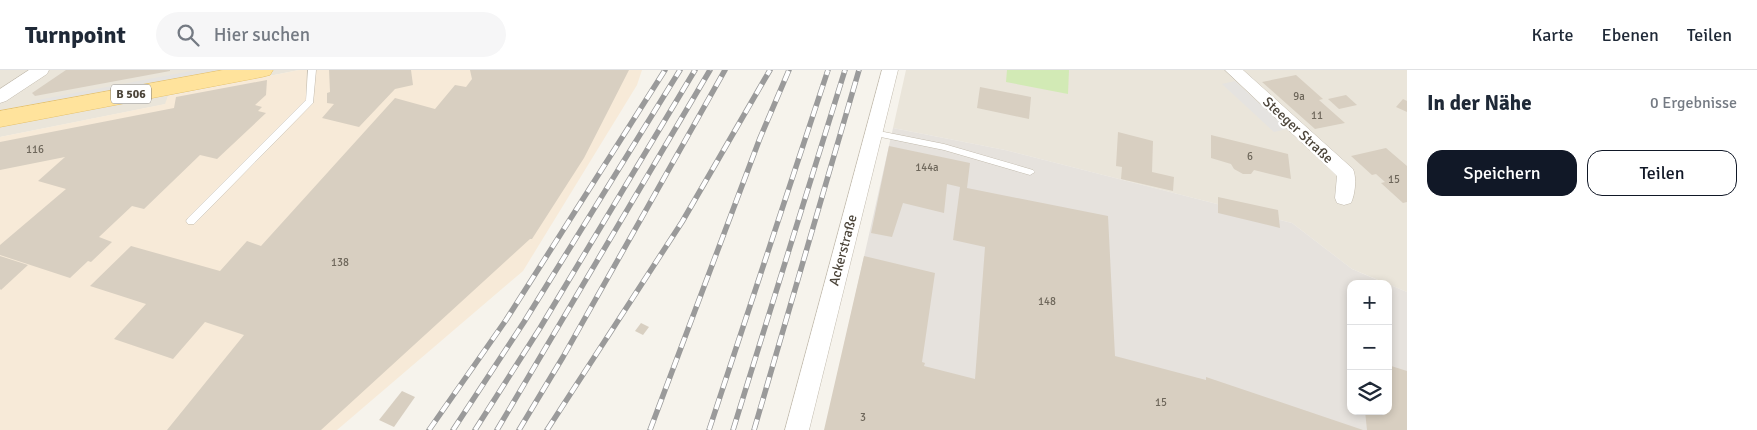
<!DOCTYPE html>
<html lang="de">
<head>
<meta charset="utf-8">
<style>
  body { margin:0; font-family:Signika,sans-serif; background:#f6f6f7; color:#1f2937 }
  .controls { position:absolute; right:15px; bottom:15px; display:grid; overflow:hidden; border-radius:10px; box-shadow:0 2px 8px #0003 }
  .controls button { width:45px; height:45px; display:grid; place-items:center; padding:0; border:0; border-bottom:1px solid #e0e1e3; background:#fff; color:#1f2937; font:25px sans-serif }
  .list { margin:0; padding:0; list-style:none }
  h2 { display:flex; justify-content:space-between; align-items:center; height:65px; margin:0; padding:0 20px; font-size:21px }
  h2 small { font-size:16px; font-weight:400; color:#747a83 }
  .actions { display:flex; gap:10px; padding:15px 20px }
  .actions a { flex:1; padding:11px 0; border:1px solid #111827; border-radius:15px; text-align:center; font-size:18px; color:#111827 }
  .actions .main { background:#111827; color:#fff }
  .icon { flex:none; width:28px; height:28px; fill:none; stroke:currentColor; stroke-width:2; stroke-linecap:round; stroke-linejoin:round }
  .map { position:relative; flex:none; width:1407px; height:360px; overflow:hidden }
  header { display:flex; align-items:center; gap:30px; box-sizing:border-box; height:70px; padding:0 25px; background:#fff; border-bottom:1px solid #e0e1e3 }
  header strong { font-size:24px }
  nav { display:flex; gap:28px; margin-inline-start:auto; font-size:18px }
  .search { width:350px; height:45px; background:#f6f6f7; display:flex; align-items:center; gap:12px; box-sizing:border-box; padding:0 18px; border-radius:28px; color:#747a83; font-size:19px }
  main { display:flex }
  aside { flex:1; background:#fff }
  .map>svg:first-child { display:block }
  .residential { fill:#eae5da }
  .commercial { fill:#f7ead8 }
  .industrial { fill:#e6e2dd }
  .green { fill:#d2eab5 }
  .parking { fill:#e5e3e0 }
  .building { fill:#d8cfc1 }
  .lines { fill:none; stroke-linecap:round; stroke-linejoin:round }
  .lane-casing { stroke:#c2bbae; stroke-width:1 }
  .street-casing { stroke:#c2bbae; stroke-width:1 }
  .primary-casing { stroke:#e6c16a; stroke-width:1 }
  .lane { fill:#fff; fill-rule:evenodd }
  .street { fill:#fff; fill-rule:evenodd }
  .primary { fill:#ffe39c; fill-rule:evenodd }
  .rail-casing { stroke:#9a9a9a; stroke-width:5.5 }
  .rail { stroke:#fff; stroke-width:4; stroke-dasharray:11; stroke-linecap:butt }
  .labels { text-anchor:middle; dominant-baseline:central; stroke-width:4.5; stroke-linejoin:round; paint-order:stroke }
  .number-label { font-size:11px; fill:#6e675b }
  .shield { fill:#fff; stroke:#817c74; stroke-width:1 }
  .shield-label { font-size:12px; font-weight:bold; fill:#4b4439 }
  .street-label { font-size:14px; fill:#4b4439; stroke:#fff }
</style>
</head>
<body>
<header>
<strong>Turnpoint</strong>
<div class="search"><svg class="icon" aria-label="search" viewBox="0 0 24 24"><circle cx="10" cy="10" r="6"/><path d="M15 15l6 6"/></svg>Hier suchen</div>
<nav><a>Karte</a><a>Ebenen</a><a>Teilen</a></nav>
</header>
<main>
<div class="map">
<svg width="1407" height="360" viewBox="0 0 1407 360">
  <rect width="100%" height="100%" fill="#f6f3ec"/>
  <g class="residential">
    <polygon points="0,0 299,0 168,26 166,34 0,67"/>
    <polygon points="906,0 1407,0 1407,222 1352,199 1292,153 1005,80 893,58"/>
  </g>
  <polygon class="commercial" points="299,0 642,0 637,15 523,201 337,360 0,360 0,67 165,34 168,26"/>
  <polygon class="industrial" points="893,58 1005,80 1292,153 1352,199 1387,214 1351,214 1351,341 1388,341 1388,214 1407,222 1407,360 825,360"/>
  <polygon class="green" points="1007,0 1069,0 1068,24 1006,12"/>
  <g class="parking">
    <polygon points="197,0 223,0 30,36 32,31"/>
    <polygon points="1235,11 1287,59 1274,62 1222,14"/>
  </g>
  <g class="building">
    <polygon points="66,0 170,0 170,1 35,26 32,23"/>
    <polygon points="329,0 411,0 413,15 395,19 359,57 322,48 334,34 327,33 327,23 330,22"/>
    <polygon points="470,0 629,0 584,88 532,169 530,169 321,360 167,360 244,265 205,252 173,289 114,269 146,234 90,216 131,176 220,201 247,171 261,176 395,28 435,39 455,15 466,17 472,9"/>
    <polygon points="1296,5 1323,29 1319,30 1345,53 1315,59 1262,12"/>
    <polygon points="267,10 266,25 255,35 262,37 258,41 266,43 217,89 200,85 144,139 132,136 99,167 112,172 91,192 88,191 70,208 0,185 0,175 66,119 38,111 65,87 0,100 0,72 174,38 176,27"/>
    <polygon points="980,17 1031,27 1029,49 977,38"/>
    <polygon points="1346,25 1357,35 1339,39 1328,29"/>
    <polygon points="1403,29 1407,31 1407,42 1396,37"/>
    <polygon points="1118,62 1153,71 1152,102 1174,107 1173,121 1121,109 1122,97 1116,96"/>
    <polygon points="1211,65 1288,84 1291,109 1254,100 1251,104 1243,104 1234,99 1231,94 1211,88"/>
    <polygon points="889,76 970,93 967,118 1108,146 1115,286 1206,310 1206,307 1363,360 824,360 864,186 935,203 922,292 925,293 924,296 975,309 985,177 953,170 960,117 947,114 944,143 903,133 892,167 871,163"/>
    <polygon points="1386,78 1407,96 1407,132 1403,133 1381,113 1385,112 1376,104 1372,105 1351,86"/>
    <polygon points="1218,127 1278,140 1280,158 1218,143"/>
    <polygon points="0,186 28,195 1,220 0,219"/>
    <polygon points="641,253 649,257 643,265 635,261"/>
    <polygon points="1388,295 1407,301 1407,360 1367,360 1365,341 1388,341"/>
    <polygon points="402,321 415,327 394,357 379,350"/>
  </g>
  <g class="lines">
    <g class="lane-casing">
      <g id="lane">
        <polygon points="308,0 316,0 313,33 194,154 188,154 186,151 188,148 306,30"/>
        <polygon points="874,60 944,74 1033,100 1035,102 1030,105 944,80 871,65 870,63 871,61"/>
      </g>
    </g>
    <g class="street-casing">
      <g id="street">
        <polygon points="29,0 49,0 47,4 6,31 0,33 0,19"/>
        <polygon points="882,0 898,0 809,360 785,360"/>
        <path d="M1225,0H1243L1353,99C1357,108 1355,125 1351,133L1344,135L1337,133L1335,128L1337,106Z"/>
      </g>
    </g>
    <g class="primary-casing">
      <polygon id="primary" points="223,0 273,0 270,5 262,7 0,57 0,41"/>
    </g>
    <use href="#lane" class="lane"/>
    <use href="#street" class="street"/>
    <use href="#primary" class="primary"/>
    <g class="rail-casing">
      <g id="rail">
        <polyline points="429,360 506,250 665,0"/>
        <polyline points="453,360 524,252 680,0"/>
        <polyline points="475,360 540,258 695,0"/>
        <polyline points="497,360 710,0"/>
        <polyline points="519,360 563,287 725,0"/>
        <polyline points="547,360 682,152 770,0"/>
        <polyline points="650,360 760,68 789,0"/>
        <polyline points="709,360 828,0"/>
        <polyline points="733,360 845,0"/>
        <polyline points="754,360 859,0"/>
      </g>
    </g>
    <use href="#rail" class="rail"/>
  </g>
  <g class="labels">
    <g class="number-label">
      <text x="1299" y="26">9a</text>
      <text x="1317" y="45">11</text>
      <text x="35" y="79">116</text>
      <text x="1250" y="86">6</text>
      <text x="927" y="97">144a</text>
      <text x="1394" y="109">15</text>
      <text x="340" y="192">138</text>
      <text x="1047" y="231">148</text>
      <text x="1161" y="332">15</text>
      <text x="863" y="347">3</text>
    </g>
    <rect class="shield" x="111" y="14.5" width="40" height="19" rx="4"/>
    <g class="shield-label">
      <text x="131" y="24">B 506</text>
    </g>
    <g class="street-label">
      <text transform="translate(1298 60) rotate(43)">Steeger Straße</text>
      <text transform="translate(843 180) rotate(-75)">Ackerstraße</text>
    </g>
  </g>
</svg>
<div class="controls">
<button>+</button>
<button>−</button>
<button><svg class="icon" aria-label="layers" viewBox="0 0 24 24"><path d="M12 4l9 5-9 5-9-5zM3 14l9 5 9-5"/></svg></button>
</div>
</div>
<aside>
<h2>In der Nähe<small>0 Ergebnisse</small></h2>
<ul class="list">
</ul>
<div class="actions"><a class="main">Speichern</a><a>Teilen</a></div>
</aside>
</main>
</body>
</html>
